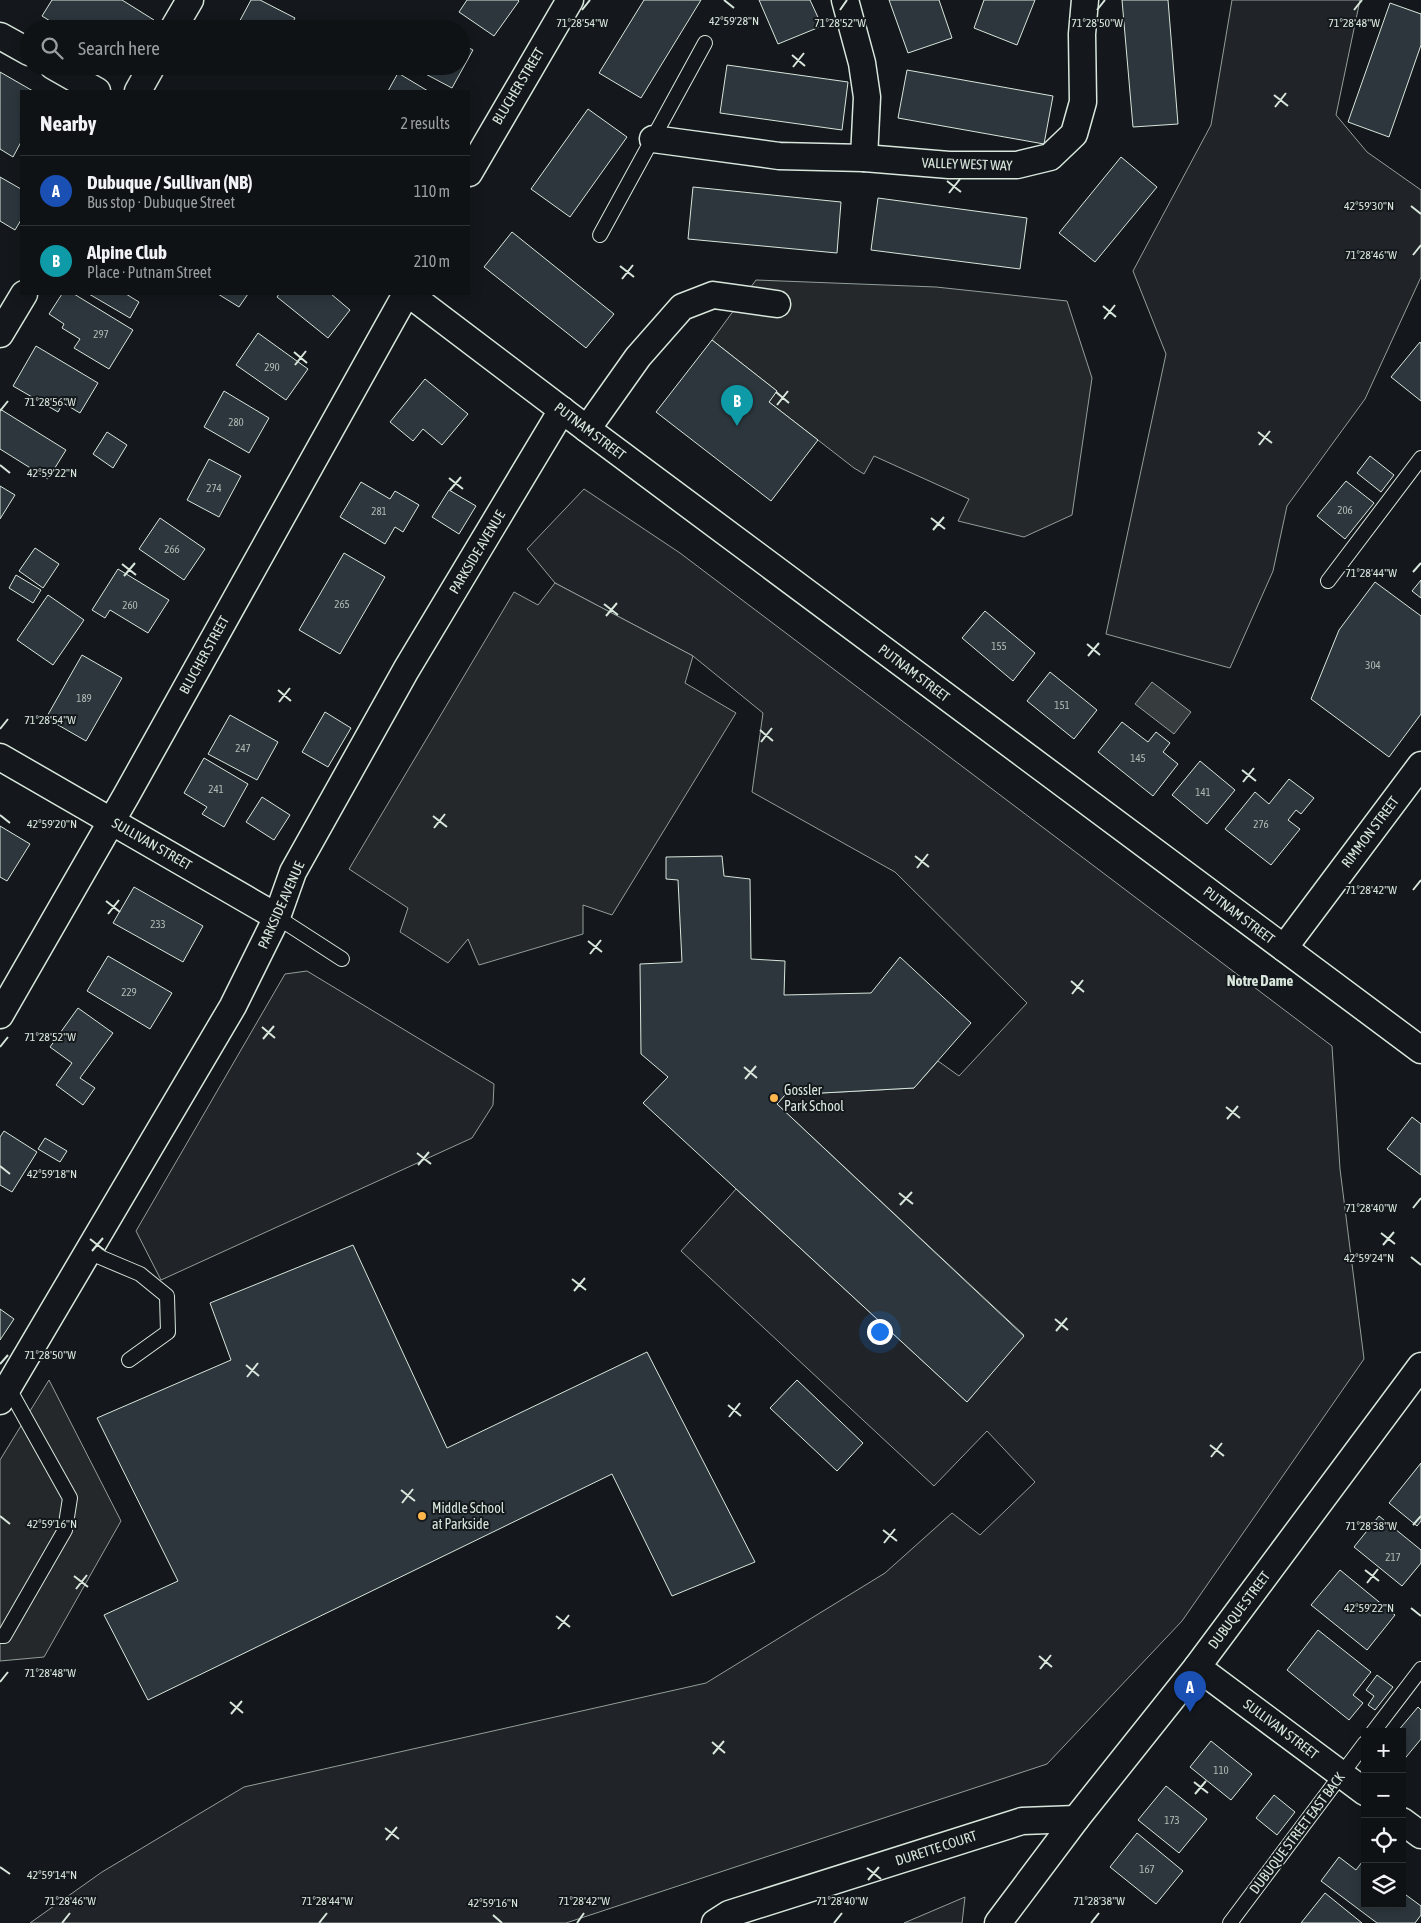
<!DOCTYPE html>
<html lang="en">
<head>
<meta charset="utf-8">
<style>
  body { margin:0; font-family:"Asap Condensed",sans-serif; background:#181b1e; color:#f1f3f6 }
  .controls { position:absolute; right:15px; bottom:15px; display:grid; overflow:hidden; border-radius:0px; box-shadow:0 2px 12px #0003 }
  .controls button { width:45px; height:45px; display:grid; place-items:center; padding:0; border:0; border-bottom:1px solid #2f3234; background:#0f1215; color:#f1f3f6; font:25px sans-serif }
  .you { position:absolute; left:879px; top:1331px; width:18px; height:18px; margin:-12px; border:4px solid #fff; border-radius:50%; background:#1a73e8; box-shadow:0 0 0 8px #1a73e833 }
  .badge { display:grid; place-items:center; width:32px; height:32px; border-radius:50%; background:#1a73e8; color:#fff; font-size:16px; font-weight:700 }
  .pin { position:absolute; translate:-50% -41px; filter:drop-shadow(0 1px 2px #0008) }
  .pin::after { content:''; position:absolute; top:26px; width:18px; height:15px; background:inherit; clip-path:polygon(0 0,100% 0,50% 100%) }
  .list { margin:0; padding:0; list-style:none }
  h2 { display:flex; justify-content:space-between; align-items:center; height:65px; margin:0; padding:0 20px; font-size:21px }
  h2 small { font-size:16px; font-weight:400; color:#9b9ea0 }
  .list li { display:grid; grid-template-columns:32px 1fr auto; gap:15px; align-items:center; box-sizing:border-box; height:70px; padding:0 20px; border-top:1px solid #2f3234 }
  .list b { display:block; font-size:19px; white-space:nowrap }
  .list p { margin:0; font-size:16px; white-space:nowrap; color:#9b9ea0 }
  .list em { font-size:16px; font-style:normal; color:#9b9ea0 }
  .icon { flex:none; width:28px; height:28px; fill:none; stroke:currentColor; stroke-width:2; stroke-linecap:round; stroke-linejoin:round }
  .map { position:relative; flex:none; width:1421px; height:1923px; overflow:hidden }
  .search { position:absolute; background:#0f1215; box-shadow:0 2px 12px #0003; left:20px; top:20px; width:450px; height:55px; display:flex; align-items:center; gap:12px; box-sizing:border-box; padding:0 18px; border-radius:28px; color:#9b9ea0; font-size:19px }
  .panel { position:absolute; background:#0f1215; box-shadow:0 2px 12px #0003; left:20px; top:90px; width:450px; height:205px; border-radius:0px }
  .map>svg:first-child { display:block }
  .green { fill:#202428; stroke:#939e99 }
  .parking { fill:#24282b; stroke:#939e99 }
  .water { fill:#363b3e; stroke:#939e99 }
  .building { fill:#2c363c; stroke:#d8e6dc }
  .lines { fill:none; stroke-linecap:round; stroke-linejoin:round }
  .service-casing { stroke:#d8e6dc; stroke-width:16 }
  .minor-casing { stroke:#d8e6dc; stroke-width:29 }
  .service { stroke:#14181c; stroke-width:14 }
  .minor { stroke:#14181c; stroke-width:26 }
  .ticks { fill:none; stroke:#d8e6dc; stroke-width:2 }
  .poi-dot { fill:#ffb74d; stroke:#14181c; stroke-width:2 }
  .labels { text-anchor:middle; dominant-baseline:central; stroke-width:4; stroke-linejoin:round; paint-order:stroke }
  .number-label { font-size:11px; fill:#adbab4 }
  .street-label { font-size:14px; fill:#d8e6dc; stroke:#14181c }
  .poi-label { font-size:14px; fill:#d8e6dc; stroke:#14181c; text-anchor:start }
  .neighbourhood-label { font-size:15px; font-weight:bold; fill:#d8e6dc; stroke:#14181c }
  .ticks-label { font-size:12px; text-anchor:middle; fill:#d8e6dc; stroke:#14181c; stroke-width:4; stroke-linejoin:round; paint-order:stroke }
</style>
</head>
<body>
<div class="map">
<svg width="1421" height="1923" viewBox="0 0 1421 1923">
  <rect width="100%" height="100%" fill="#14181c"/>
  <g class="green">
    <polygon points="1232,0 1360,0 1336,115 1367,152 1421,190 1421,277 1365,399 1287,506 1273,571 1230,668 1106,634 1166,354 1133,271 1211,125"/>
    <polygon points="584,489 680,553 1332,1046 1340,1169 1364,1359 1182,1621 1047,1764 566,1923 30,1923 102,1872 244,1787 706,1683 885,1573 952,1513 980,1535 1035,1482 987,1431 934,1486 681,1251 736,1189 967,1402 1024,1335 777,1104 785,1095 914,1088 938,1061 959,1076 1027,1003 895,872 752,792 763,713 693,656 555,583 527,549"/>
    <polygon points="307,971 494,1084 493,1105 472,1138 161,1280 136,1231 285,974"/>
    <polygon points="965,1897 962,1923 904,1923"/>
  </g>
  <g class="parking">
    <polygon points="756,280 936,287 1067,301 1092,378 1072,515 1024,537 958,521 969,499 874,456 864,474 854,468 769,402 777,391 712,340"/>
    <polygon points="555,583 693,656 685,683 736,713 612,915 583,905 583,934 479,965 468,939 448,963 400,932 408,908 349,869 514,592 538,605"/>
    <polygon points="49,1380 121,1521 44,1657 0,1661 0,1460"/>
  </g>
  <polygon class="water" points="1152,682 1191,712 1174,734 1135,704"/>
  <g class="building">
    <polygon points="52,0 122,0 154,20 149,29 63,29 42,16"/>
    <polygon points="251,0 260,0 295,18 289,29 243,29 237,26"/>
    <polygon points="467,0 518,0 519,1 494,36 459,12"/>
    <polygon points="644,0 701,0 641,98 599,73"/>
    <polygon points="759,0 810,0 822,26 778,44"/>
    <polygon points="889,0 939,0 952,38 908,53"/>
    <polygon points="984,0 1035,0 1017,45 974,28"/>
    <polygon points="1122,0 1168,0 1178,124 1133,127"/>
    <polygon points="1390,3 1421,14 1421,45 1389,137 1348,122"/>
    <polygon points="461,44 473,50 452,88 418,70 420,66 461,66"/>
    <polygon points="727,65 848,82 842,130 720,113"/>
    <polygon points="907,70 1053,96 1044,144 898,118"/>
    <polygon points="0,72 33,91 21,91 21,142 13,157 0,149"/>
    <polygon points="398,73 428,91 388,91"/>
    <polygon points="588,109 627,137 570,217 531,189"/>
    <polygon points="1121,157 1157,187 1095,262 1059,233"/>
    <polygon points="0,177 21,189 21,220 15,230 0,221"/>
    <polygon points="693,187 841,202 837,253 688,239"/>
    <polygon points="878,198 1027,218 1020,269 871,250"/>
    <polygon points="512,232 614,314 586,348 484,267"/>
    <polygon points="62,294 74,294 133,330 109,369 74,348 80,339 62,328 64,324 49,314"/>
    <polygon points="89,294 126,294 139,302 130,318"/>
    <polygon points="218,294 248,294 239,307"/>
    <polygon points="279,294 331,294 350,310 328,338 277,297"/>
    <polygon points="258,333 308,369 286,400 236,365"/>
    <polygon points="712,340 777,391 769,402 818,440 771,501 656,412"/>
    <polygon points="1420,342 1421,344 1421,401 1391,377"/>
    <polygon points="36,346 98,383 80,413 63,403 58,412 13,386"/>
    <polygon points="425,379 468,414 442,445 423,429 413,441 390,422"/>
    <polygon points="224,391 269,418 249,453 204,427"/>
    <polygon points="0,409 66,450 48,479 0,449"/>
    <polygon points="107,432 127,445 113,468 93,454"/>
    <polygon points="1370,456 1394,475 1381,492 1357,473"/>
    <polygon points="209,459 241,476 219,517 187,500"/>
    <polygon points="1346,481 1374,503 1345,539 1317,516"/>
    <polygon points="361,482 390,499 395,491 419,505 403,532 395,527 385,544 340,517"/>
    <polygon points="0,486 15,495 0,519"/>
    <polygon points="449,490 476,506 459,534 432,517"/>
    <polygon points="160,518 205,549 184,580 139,549"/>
    <polygon points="35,548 59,564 43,588 19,571"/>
    <polygon points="344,553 385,577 340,654 299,630"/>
    <polygon points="118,569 169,600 148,633 110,610 105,618 92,610"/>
    <polygon points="16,575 41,590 33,603 9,588"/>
    <polygon points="1421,580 1421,598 1412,591"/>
    <polygon points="1375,582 1421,616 1421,714 1389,757 1311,699 1339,630"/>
    <polygon points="48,595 84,620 53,665 17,640"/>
    <polygon points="985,611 1035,653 1013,681 962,638"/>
    <polygon points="82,655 122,678 86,741 46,718"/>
    <polygon points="1050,672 1097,710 1074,739 1027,701"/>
    <polygon points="325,712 351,728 328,767 302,752"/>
    <polygon points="230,715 278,742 257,780 208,754"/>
    <polygon points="1122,722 1148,742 1156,732 1170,743 1163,752 1178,764 1153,796 1098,752"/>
    <polygon points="204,758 248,784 224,827 202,814 207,807 184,793"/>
    <polygon points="1200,761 1235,790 1207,824 1172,795"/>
    <polygon points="1289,779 1314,798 1301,814 1296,810 1288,820 1300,829 1271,865 1225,829 1255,792 1269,804"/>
    <polygon points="262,797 290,815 274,840 246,822"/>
    <polygon points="0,826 30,844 7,881 0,877"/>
    <polygon points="722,856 724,876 750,879 751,959 785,961 784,995 871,993 900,957 971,1023 914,1088 785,1095 777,1104 1024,1336 967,1402 643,1103 668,1077 641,1054 640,964 682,962 678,880 666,879 666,857"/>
    <polygon points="134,887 203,926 183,962 113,923"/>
    <polygon points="108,956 172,993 150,1029 87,991"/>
    <polygon points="78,1008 113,1033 80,1078 95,1088 83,1105 56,1085 72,1063 50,1047"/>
    <polygon points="1412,1117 1421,1124 1421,1175 1387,1149"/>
    <polygon points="4,1131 37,1152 12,1192 0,1185 0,1137"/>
    <polygon points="45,1138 67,1151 60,1162 38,1149"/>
    <polygon points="353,1245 447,1448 647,1352 755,1562 672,1596 612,1474 148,1700 104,1615 178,1581 97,1418 231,1360 210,1303"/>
    <polygon points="0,1309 14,1319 0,1340"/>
    <polygon points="797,1380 863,1443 837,1471 770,1408"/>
    <polygon points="1421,1463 1421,1521 1417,1526 1389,1503"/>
    <polygon points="1379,1516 1421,1550 1421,1563 1402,1586 1354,1547"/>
    <polygon points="1340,1570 1395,1615 1367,1650 1311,1605"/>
    <polygon points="1318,1630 1371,1672 1353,1695 1363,1703 1349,1720 1287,1670"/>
    <polygon points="1377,1675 1393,1687 1375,1710 1368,1705 1374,1696 1366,1690"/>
    <polygon points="1418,1707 1421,1710 1421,1739 1402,1762 1402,1732 1397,1732"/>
    <polygon points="1211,1741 1252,1774 1231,1800 1190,1767"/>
    <polygon points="1166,1786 1207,1819 1179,1853 1138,1820"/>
    <polygon points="1274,1795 1295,1812 1277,1835 1256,1818"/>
    <polygon points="1137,1833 1183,1871 1156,1904 1110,1867"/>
    <polygon points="1339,1857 1356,1870 1365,1858 1365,1904 1402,1904 1402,1892 1421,1906 1421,1915 1415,1923 1377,1923 1321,1881"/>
    <polygon points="1325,1893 1362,1923 1301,1923"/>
  </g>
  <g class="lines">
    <g class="service-casing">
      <g id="service">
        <polyline points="600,235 705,43"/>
        <polyline points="1328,581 1421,458"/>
        <polyline points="277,917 342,959"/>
        <polyline points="88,1252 140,1274 167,1296 168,1332 129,1360"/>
        <polyline points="0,1636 4,1636 65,1530 70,1498 8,1387"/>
        <polyline points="1373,1732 1421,1669"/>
        <polyline points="1230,1923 1365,1743"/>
      </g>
    </g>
    <g class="minor-casing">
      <g id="minor">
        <polyline points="845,0 862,63 867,97 864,158"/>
        <polyline points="173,29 190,0"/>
        <polyline points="0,36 29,52"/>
        <polyline points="53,66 97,91"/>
        <polyline points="138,91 152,66"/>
        <polyline points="653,139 779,156 864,158 949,165 1017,165 1050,157 1074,134 1083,102 1082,34 1085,0"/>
        <polyline points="469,173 570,0"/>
        <polyline points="409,294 587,429 1421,1050"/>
        <polyline points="0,334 24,294"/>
        <polyline points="587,429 638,357 682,307 713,295 777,304"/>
        <polyline points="0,757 277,917"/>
        <polyline points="1284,948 1421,765"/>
        <polyline points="0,1015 126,796 406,294"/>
        <polyline points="0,1401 233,1006 277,917 293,872 406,670 562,410"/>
        <polyline points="1197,1667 1365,1792"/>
        <polyline points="1402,1821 1421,1835"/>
        <polyline points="715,1923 729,1914 1022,1821 1076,1819"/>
        <polyline points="998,1923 1076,1819 1197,1667 1421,1366"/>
      </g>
    </g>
    <use href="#service" class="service"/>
    <use href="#minor" class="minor"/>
  </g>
  <path class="ticks" d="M724,0L734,8M582,10L590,0M840,10L847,0M1097,10L1105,0M1354,10L1362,0M792,55L805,66M793,67L804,53M1274,95L1288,106M1275,107L1286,93M947,181L961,192M949,193L960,179M1411,206L1421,214M1413,255L1421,245M620,266L634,277M622,279L633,265M1103,306L1116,317M1104,319L1115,305M294,352L307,363M295,365L306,351M776,392L789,403M777,405L788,391M0,411L8,401M1258,432L1272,443M1259,445L1270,431M0,465L10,473M449,478L463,489M450,490L461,477M931,518L945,529M933,530L944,517M122,564L136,575M1413,572L1421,563M124,576L135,563M604,604L618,615M606,616L617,603M1087,644L1100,655M1088,656L1099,643M278,690L291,701M279,702L290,688M0,729L8,719M760,730L773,741M761,742L772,728M1242,770L1256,781M1243,782L1254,768M0,815L10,823M433,816L447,827M434,828L445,814M915,856L929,867M917,868L928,854M1413,890L1421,880M106,901L120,912M108,914L119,900M588,941L602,952M590,954L601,940M1071,981L1084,992M1072,994L1083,980M262,1027L275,1038M263,1039L274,1026M0,1047L8,1037M744,1067L757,1078M745,1079L756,1066M1226,1107L1240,1118M1227,1119L1238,1106M417,1153L431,1164M418,1165L429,1152M0,1166L10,1174M899,1193L913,1204M900,1205L912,1192M1413,1208L1421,1198M1381,1233L1395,1244M90,1239L104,1250M1383,1245L1394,1232M92,1251L103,1238M1411,1257L1421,1265M572,1279L586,1290M574,1291L585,1278M1055,1319L1068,1330M1056,1331L1067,1318M0,1364L8,1355M246,1365L259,1376M247,1377L258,1363M728,1405L741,1416M729,1417L740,1403M1210,1445L1224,1456M1211,1457L1222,1443M401,1490L415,1501M402,1503L413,1489M0,1516L10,1524M1413,1525L1421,1516M883,1530L897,1541M884,1543L895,1529M1365,1570L1379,1581M74,1576L88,1587M1367,1583L1378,1569M76,1589L87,1575M1411,1608L1421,1616M556,1616L570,1627M558,1629L569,1615M1039,1656L1052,1667M1040,1669L1051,1655M0,1682L8,1672M230,1702L243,1713M231,1714L242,1701M712,1742L725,1753M713,1754L724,1741M1194,1782L1208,1793M1195,1794L1206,1781M385,1828L399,1839M386,1840L397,1827M0,1867L10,1874M867,1868L881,1879M868,1880L879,1867M493,1915L502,1923M62,1923L70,1913M319,1923L327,1913M577,1923L584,1913M834,1923L842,1913M1091,1923L1099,1913"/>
  <g class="poi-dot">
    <circle cx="774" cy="1098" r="5"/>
    <circle cx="422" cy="1516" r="5"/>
  </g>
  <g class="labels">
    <g class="number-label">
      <text x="101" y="334">297</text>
      <text x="272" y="367">290</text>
      <text x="236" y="422">280</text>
      <text x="214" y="488">274</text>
      <text x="1345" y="510">206</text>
      <text x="379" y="511">281</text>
      <text x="172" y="549">266</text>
      <text x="342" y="604">265</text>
      <text x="130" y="605">260</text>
      <text x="999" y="646">155</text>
      <text x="1373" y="665">304</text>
      <text x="84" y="698">189</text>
      <text x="1062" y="705">151</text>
      <text x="243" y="748">247</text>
      <text x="1138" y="758">145</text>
      <text x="216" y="789">241</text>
      <text x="1203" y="792">141</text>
      <text x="1261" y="824">276</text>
      <text x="158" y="924">233</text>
      <text x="129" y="992">229</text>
      <text x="1393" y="1557">217</text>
      <text x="1221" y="1770">110</text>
      <text x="1172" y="1820">173</text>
      <text x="1147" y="1869">167</text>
    </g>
    <g class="street-label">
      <text transform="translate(518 86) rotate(-59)">BLUCHER STREET</text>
      <text transform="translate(967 164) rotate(2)">VALLEY WEST WAY</text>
      <text transform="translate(590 431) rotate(37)">PUTNAM STREET</text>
      <text transform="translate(477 552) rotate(-59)">PARKSIDE AVENUE</text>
      <text transform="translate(204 655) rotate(-61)">BLUCHER STREET</text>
      <text transform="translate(914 673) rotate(37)">PUTNAM STREET</text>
      <text transform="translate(1370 832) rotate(-53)">RIMMON STREET</text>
      <text transform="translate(152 844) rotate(30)">SULLIVAN STREET</text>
      <text transform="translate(281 905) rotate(-66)">PARKSIDE AVENUE</text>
      <text transform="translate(1239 915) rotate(37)">PUTNAM STREET</text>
      <text transform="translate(1239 1610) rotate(-53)">DUBUQUE STREET</text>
      <text transform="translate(1281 1729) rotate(37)">SULLIVAN STREET</text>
      <text transform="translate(1297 1833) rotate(-53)">DUBUQUE STREET EAST BACK</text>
      <text transform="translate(936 1848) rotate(-18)">DURETTE COURT</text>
    </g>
    <g class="poi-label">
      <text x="784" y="1090">Gossler<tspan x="784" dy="16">Park School</tspan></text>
      <text x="432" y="1508">Middle School<tspan x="432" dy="16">at Parkside</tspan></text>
    </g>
    <g class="neighbourhood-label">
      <text x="1260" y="980">Notre Dame</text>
    </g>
  </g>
  <g class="ticks-label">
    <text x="734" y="25">42°59'28"N</text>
    <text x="840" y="27">71°28'52"W</text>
    <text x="1354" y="27">71°28'48"W</text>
    <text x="582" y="27">71°28'54"W</text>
    <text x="1097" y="27">71°28'50"W</text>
    <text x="1369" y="210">42°59'30"N</text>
    <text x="1371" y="259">71°28'46"W</text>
    <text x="50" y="406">71°28'56"W</text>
    <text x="52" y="477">42°59'22"N</text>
    <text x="1371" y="577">71°28'44"W</text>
    <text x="50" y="724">71°28'54"W</text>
    <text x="52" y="828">42°59'20"N</text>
    <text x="1371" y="894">71°28'42"W</text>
    <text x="50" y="1041">71°28'52"W</text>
    <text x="52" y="1178">42°59'18"N</text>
    <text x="1371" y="1212">71°28'40"W</text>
    <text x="1369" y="1262">42°59'24"N</text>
    <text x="50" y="1359">71°28'50"W</text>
    <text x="52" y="1528">42°59'16"N</text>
    <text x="1371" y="1530">71°28'38"W</text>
    <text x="1369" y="1612">42°59'22"N</text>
    <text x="50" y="1677">71°28'48"W</text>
    <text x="52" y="1879">42°59'14"N</text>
    <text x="70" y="1905">71°28'46"W</text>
    <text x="327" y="1905">71°28'44"W</text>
    <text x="584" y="1905">71°28'42"W</text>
    <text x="842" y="1905">71°28'40"W</text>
    <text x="1099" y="1905">71°28'38"W</text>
    <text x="493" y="1907">42°59'16"N</text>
  </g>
</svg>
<div class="controls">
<button>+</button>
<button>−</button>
<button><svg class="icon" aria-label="locate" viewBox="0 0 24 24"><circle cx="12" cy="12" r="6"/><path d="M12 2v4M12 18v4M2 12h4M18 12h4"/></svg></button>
<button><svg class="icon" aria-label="layers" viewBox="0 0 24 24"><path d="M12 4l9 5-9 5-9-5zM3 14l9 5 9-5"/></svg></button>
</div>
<div class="you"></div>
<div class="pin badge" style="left:1190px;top:1712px;background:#1a4fb4">A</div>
<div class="pin badge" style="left:737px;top:426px;background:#0f9aa8">B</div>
<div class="search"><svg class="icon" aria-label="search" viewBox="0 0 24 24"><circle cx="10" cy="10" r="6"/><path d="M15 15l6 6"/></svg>Search here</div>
<section class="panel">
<h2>Nearby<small>2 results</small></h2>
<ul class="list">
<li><span class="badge" style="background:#1a4fb4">A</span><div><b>Dubuque / Sullivan (NB)</b><p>Bus stop · Dubuque Street</p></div><em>110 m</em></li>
<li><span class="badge" style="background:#0f9aa8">B</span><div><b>Alpine Club</b><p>Place · Putnam Street</p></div><em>210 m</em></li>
</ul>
</section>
</div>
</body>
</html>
